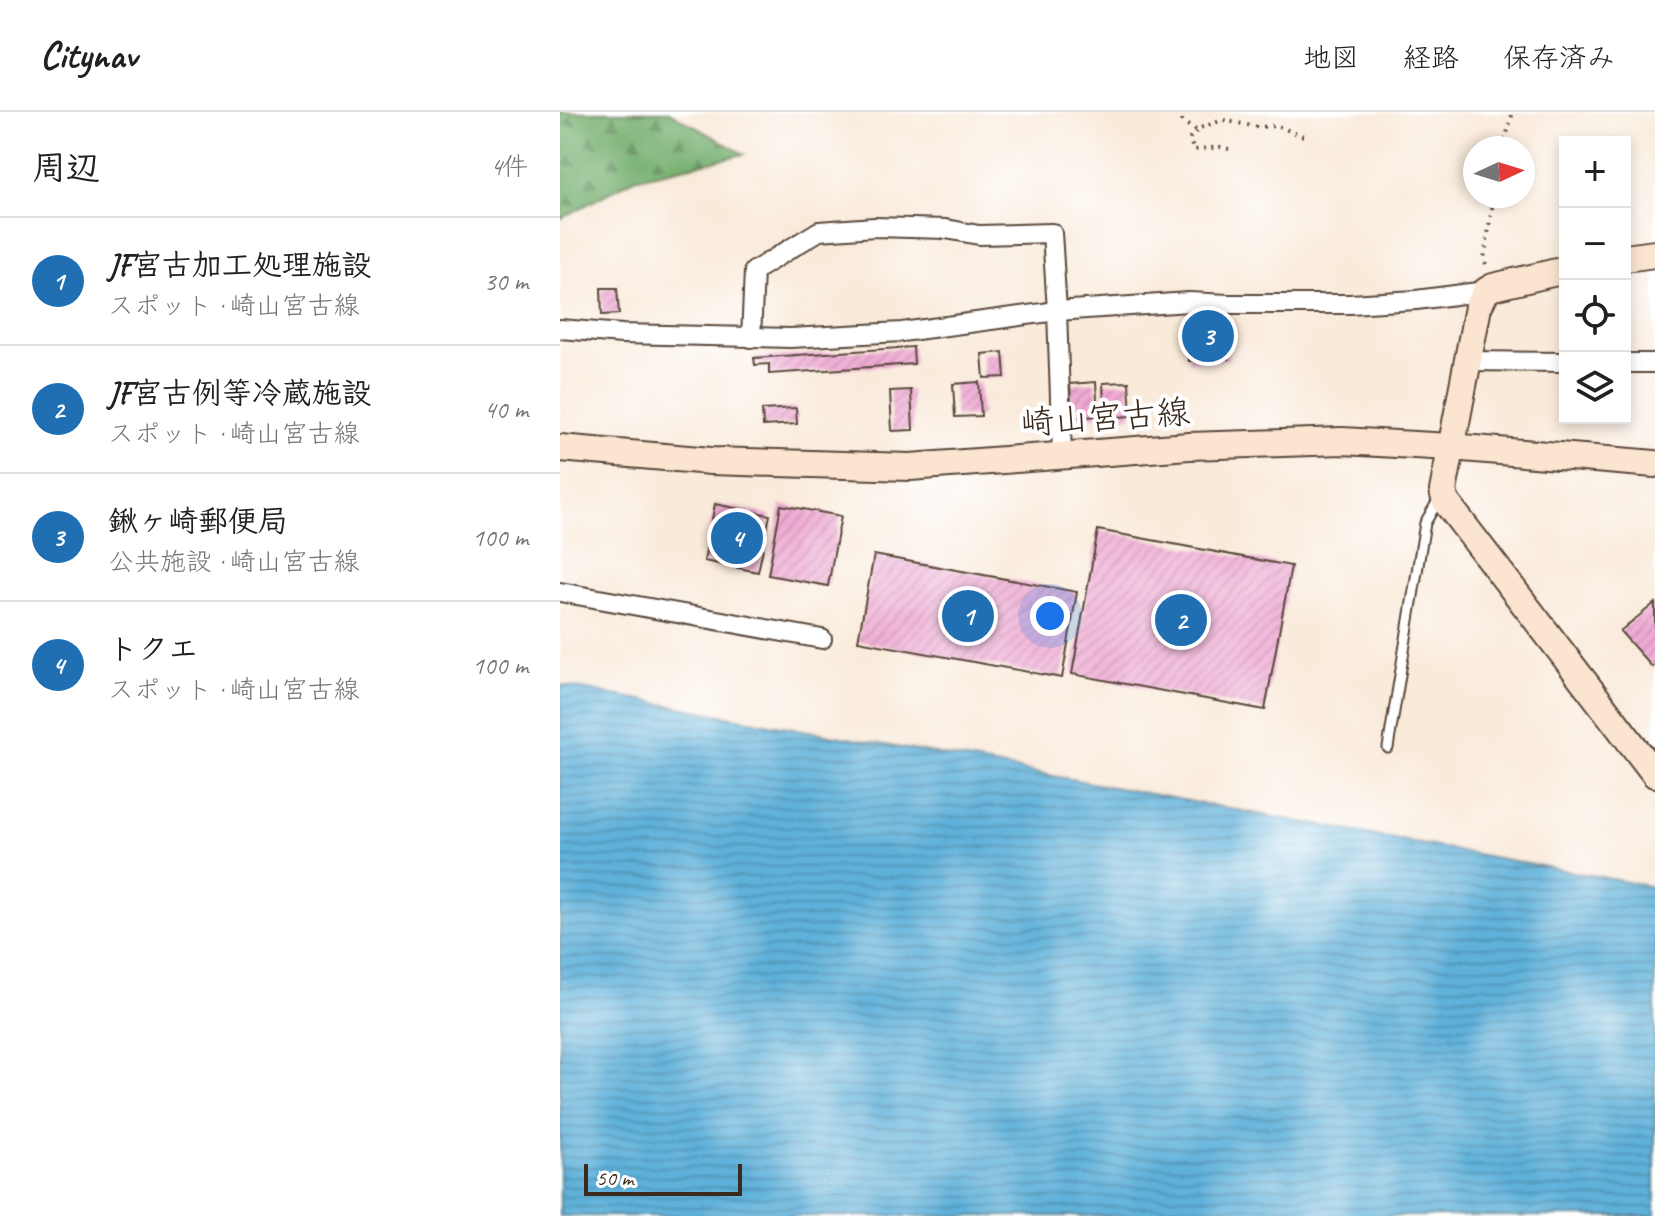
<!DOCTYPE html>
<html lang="ja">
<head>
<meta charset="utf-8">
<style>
  body { margin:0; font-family:Caveat,"Klee One",sans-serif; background:#f2f2f2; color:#202124 }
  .controls { position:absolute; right:24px; top:24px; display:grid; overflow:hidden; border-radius:0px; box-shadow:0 4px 12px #0003 }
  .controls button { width:72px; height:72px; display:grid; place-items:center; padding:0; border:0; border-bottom:2px solid #e0e0e0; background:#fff; color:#202124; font:40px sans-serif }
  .compass { position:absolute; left:903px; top:24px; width:72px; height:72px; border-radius:50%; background:#fff; box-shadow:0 4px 12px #0003; rotate:86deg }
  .scale { position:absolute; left:24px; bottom:20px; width:158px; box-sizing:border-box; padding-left:8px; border:4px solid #3b2a1e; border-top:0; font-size:22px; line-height:28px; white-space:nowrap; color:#3b2a1e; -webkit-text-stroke:6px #fff; paint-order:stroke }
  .you { position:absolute; left:490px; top:504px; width:28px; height:28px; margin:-20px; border:6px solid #fff; border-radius:50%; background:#1a73e8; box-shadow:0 0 0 12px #1a73e833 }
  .badge { display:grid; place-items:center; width:52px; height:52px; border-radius:50%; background:#1f6fb2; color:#fff; font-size:26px; font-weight:700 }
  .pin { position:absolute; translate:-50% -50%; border:4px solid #fff; box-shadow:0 2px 8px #0006 }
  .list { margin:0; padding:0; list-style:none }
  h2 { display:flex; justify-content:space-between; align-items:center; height:104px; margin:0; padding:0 32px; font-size:34px }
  h2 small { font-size:26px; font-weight:400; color:#757577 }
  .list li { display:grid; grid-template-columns:52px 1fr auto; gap:24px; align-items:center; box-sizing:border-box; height:128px; padding:0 32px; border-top:2px solid #e0e0e0 }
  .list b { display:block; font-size:30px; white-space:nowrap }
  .list p { margin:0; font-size:26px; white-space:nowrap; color:#757577 }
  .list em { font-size:26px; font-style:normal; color:#757577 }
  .icon { flex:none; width:44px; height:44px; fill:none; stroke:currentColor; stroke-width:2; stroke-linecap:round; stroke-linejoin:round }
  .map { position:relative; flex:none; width:1095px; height:1104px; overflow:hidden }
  header { display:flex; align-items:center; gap:48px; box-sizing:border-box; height:112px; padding:0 40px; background:#fff; border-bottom:2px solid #e0e0e0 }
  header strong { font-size:38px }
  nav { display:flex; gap:44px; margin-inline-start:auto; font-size:28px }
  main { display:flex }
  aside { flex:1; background:#fff }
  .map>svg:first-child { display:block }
  .forest { fill:url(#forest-firs); stroke:#586c46; stroke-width:2 }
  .water { fill:url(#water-rules); stroke:#4c6e7c; stroke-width:2 }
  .building { fill:url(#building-hatch) }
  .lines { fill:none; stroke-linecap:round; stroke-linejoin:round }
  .lane-casing { stroke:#58473a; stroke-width:13 }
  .street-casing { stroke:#58473a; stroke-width:22 }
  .secondary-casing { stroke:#58473a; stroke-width:30 }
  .path { stroke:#58473a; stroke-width:4; stroke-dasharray:2 6; stroke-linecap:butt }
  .lane { stroke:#fff; stroke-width:9 }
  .street { stroke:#fff; stroke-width:18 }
  .secondary { stroke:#fce5d0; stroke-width:26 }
  .labels { text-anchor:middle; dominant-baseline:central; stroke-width:8; stroke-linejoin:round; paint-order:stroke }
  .street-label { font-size:34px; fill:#3b2a1e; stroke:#fff }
</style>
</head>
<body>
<header>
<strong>Citynav</strong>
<nav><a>地図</a><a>経路</a><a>保存済み</a></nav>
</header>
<main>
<aside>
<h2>周辺<small>4件</small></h2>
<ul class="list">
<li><span class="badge">1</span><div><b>JF宮古加工処理施設</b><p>スポット · 崎山宮古線</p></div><em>30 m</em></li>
<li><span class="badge">2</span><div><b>JF宮古例等冷蔵施設</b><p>スポット · 崎山宮古線</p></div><em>40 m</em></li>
<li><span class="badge">3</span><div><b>鍬ヶ崎郵便局</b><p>公共施設 · 崎山宮古線</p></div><em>100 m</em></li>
<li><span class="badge">4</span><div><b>トクエ</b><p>スポット · 崎山宮古線</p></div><em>100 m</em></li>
</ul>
</aside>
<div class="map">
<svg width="1095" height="1104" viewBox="0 0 1095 1104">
  <defs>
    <pattern id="forest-firs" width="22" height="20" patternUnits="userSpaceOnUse" patternTransform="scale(2)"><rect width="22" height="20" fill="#74af6e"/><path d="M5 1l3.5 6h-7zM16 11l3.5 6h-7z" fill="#608f5a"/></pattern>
    <pattern id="water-rules" width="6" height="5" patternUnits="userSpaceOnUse" patternTransform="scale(2)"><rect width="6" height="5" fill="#5eb1da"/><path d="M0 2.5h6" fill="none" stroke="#4f90b0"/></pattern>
    <pattern id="building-hatch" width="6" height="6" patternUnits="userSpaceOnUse" patternTransform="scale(2)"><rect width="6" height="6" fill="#efaad3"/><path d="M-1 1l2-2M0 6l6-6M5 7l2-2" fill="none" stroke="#ce92b5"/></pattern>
  </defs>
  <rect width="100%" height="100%" fill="#fff"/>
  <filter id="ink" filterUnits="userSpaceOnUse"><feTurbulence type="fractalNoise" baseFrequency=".0125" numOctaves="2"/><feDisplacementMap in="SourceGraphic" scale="16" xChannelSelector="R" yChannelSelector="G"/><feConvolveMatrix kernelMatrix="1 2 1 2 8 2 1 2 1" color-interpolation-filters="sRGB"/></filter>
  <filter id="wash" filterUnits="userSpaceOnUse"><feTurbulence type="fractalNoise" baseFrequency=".006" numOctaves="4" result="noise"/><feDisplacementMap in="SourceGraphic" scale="32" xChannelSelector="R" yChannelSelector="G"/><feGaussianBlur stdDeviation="1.8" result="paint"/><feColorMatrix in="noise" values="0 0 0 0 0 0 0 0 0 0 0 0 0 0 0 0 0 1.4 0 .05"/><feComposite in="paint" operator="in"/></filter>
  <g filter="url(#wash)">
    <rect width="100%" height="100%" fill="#f9eada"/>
    <polygon class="forest" points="0,0 109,0 184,42 74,67 0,107"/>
    <polygon class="water" points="0,573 1095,775 1095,1104 0,1104"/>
    <g id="blocks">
      <g class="building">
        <polygon points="41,176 57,176 59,202 42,203"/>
        <polygon points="666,201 668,247 629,249 627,202"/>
        <polygon points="353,235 354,252 209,262 209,252 195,253 194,246"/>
        <polygon points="443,240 445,265 424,266 422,242"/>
        <polygon points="419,270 421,304 395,305 393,272"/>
        <polygon points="536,270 538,304 512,306 510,272"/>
        <polygon points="569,270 571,304 545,306 543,271"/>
        <polygon points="351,278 353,318 332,319 330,279"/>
        <polygon points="236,296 237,312 203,314 202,298"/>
        <polygon points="155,392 210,403 198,460 144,449"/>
        <polygon points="221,393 281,404 268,474 208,463"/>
        <polygon points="538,418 731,454 705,598 512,562"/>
        <polygon points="314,443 517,480 502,566 298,529"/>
        <polygon points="1095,491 1095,553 1092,555 1060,519"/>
      </g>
    </g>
  </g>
  <g filter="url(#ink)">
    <use href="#blocks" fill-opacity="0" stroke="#58473a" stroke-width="2"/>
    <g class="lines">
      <g class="lane-casing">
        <polyline id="lane" points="828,636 865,411 879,387"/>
      </g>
      <g class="street-casing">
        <g id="street">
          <polyline points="0,217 62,222 230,226 342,220 497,199 629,190 668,192 790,192 856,188 926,179"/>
          <polyline points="191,226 194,159 259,119 315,115 386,117 419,123 492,121 497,199 502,344"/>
          <polyline points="907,249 1005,250"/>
          <polyline points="1065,251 1095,251"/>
          <polyline points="0,480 262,527"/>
        </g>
      </g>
      <g class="secondary-casing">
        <g id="secondary">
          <polyline points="1065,146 1095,142"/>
          <polyline points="1005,158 933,175 926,179 918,195 883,379 886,390 1095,662"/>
          <polyline points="0,336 151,349 350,355 629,334 782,329 891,335 1095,352"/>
        </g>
      </g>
      <g class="path">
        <polyline points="621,0 622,10 636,18"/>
        <polyline points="943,36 953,0"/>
        <polyline points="669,37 660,35 633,38 630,26 640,16 663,8 697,15 717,14 746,25"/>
        <polyline points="926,152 924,147 934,84"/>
      </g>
      <use href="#lane" class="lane"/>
      <use href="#street" class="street"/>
      <use href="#secondary" class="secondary"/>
    </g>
  </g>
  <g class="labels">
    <g class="street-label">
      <text transform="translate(545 305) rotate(-4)">崎山宮古線</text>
    </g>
  </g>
</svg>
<div class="controls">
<button>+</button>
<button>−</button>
<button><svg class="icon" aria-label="locate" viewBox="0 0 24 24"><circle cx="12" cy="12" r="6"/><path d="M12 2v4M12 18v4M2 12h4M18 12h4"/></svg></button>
<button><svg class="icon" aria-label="layers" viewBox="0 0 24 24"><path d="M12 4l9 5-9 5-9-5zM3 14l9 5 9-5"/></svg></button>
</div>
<svg class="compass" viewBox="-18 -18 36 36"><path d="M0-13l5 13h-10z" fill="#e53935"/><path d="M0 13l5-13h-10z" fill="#757577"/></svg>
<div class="scale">50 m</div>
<div class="you"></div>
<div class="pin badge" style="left:408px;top:504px">1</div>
<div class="pin badge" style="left:621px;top:508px">2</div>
<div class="pin badge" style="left:648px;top:224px">3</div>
<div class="pin badge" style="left:177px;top:426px">4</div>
</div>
</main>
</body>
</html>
